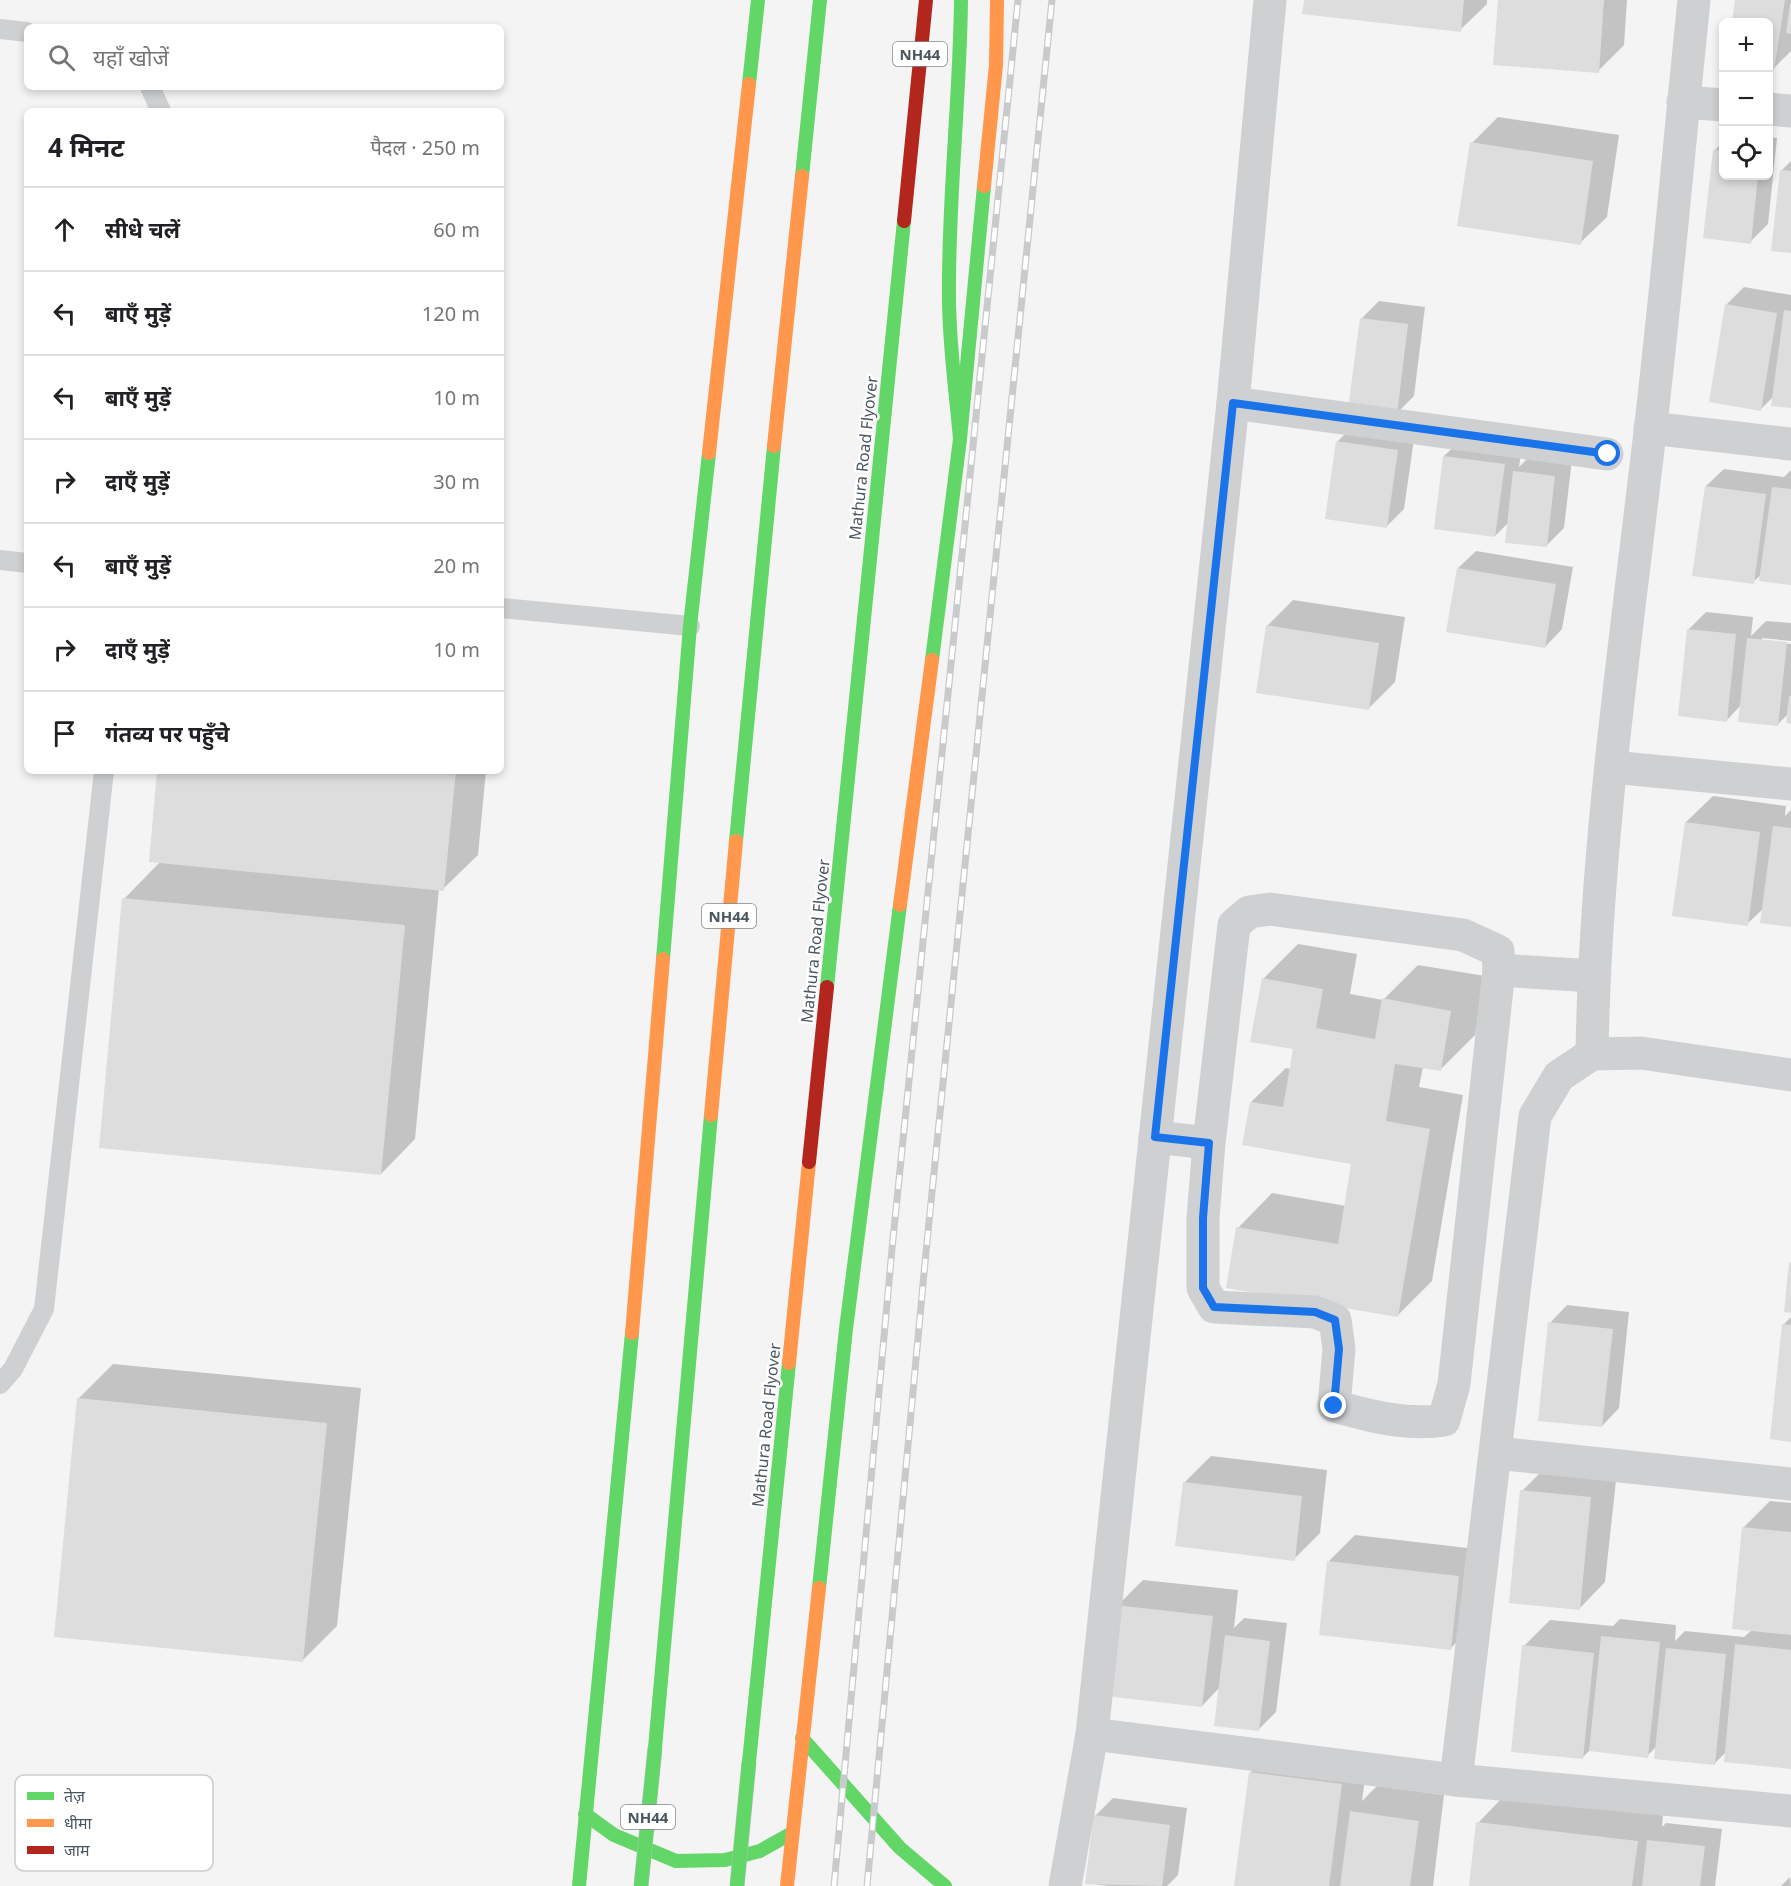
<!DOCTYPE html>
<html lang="hi">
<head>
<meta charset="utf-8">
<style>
  body { margin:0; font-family:"Noto Sans","Noto Sans Devanagari",sans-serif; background:#f6f6f6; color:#202124 }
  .controls { position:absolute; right:18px; top:18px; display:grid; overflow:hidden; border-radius:9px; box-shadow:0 3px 9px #0003 }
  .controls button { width:54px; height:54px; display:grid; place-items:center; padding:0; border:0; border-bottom:2px solid #e0e0e0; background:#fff; color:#202124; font:30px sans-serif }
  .stop { position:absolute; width:18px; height:18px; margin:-14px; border:4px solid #1a73e8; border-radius:50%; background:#fff }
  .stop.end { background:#1a73e8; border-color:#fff; box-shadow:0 2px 6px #0008 }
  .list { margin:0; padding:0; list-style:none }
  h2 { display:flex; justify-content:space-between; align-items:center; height:78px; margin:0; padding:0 24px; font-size:26px }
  h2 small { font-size:20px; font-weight:400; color:#757577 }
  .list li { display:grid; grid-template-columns:39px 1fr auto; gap:18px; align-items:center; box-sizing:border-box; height:84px; padding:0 24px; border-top:2px solid #e0e0e0 }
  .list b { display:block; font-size:22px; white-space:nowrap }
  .list em { font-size:20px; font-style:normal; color:#757577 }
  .icon { flex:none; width:33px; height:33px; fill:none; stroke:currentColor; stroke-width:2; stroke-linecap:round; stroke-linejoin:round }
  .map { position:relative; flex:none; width:1791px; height:1886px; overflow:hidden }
  .search { position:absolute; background:#fff; box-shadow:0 3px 9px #0003; left:24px; top:24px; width:480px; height:66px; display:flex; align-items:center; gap:15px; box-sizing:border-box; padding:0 21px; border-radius:9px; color:#757577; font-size:22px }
  .panel { position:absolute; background:#fff; box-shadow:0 3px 9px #0003; left:24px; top:108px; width:480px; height:666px; border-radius:9px }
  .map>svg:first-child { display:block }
  .shadow { fill:#0003 }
  .building { fill:#ddddde }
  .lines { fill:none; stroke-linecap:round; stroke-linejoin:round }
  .lane { stroke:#ced0d2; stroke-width:20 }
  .street { stroke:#ced0d2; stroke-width:33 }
  .fast { stroke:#63d668; stroke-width:14 }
  .slow { stroke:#ff974d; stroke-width:14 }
  .jam { stroke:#b3261e; stroke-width:14 }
  .rail-casing { stroke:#c9cacc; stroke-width:7 }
  .rail { stroke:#fff; stroke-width:4.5; stroke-dasharray:14; stroke-linecap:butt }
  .fast-bridge-casing { stroke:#b9bec3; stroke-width:15; stroke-linecap:butt }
  .fast-bridge { stroke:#63d668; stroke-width:14 }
  .route { stroke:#1a73e8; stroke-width:8 }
  .labels { text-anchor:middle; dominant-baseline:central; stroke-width:5; stroke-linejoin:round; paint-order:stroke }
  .shield { fill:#fff; stroke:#808990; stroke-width:1.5 }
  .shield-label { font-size:15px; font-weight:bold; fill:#4a5661 }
  .street-label { font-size:16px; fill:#4a5661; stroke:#fff }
  .key { fill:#fff; stroke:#c9ccd0; stroke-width:1.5 }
  .key-label { font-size:16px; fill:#4a5661 }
</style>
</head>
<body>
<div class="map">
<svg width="1791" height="1886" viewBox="0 0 1791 1886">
  <rect width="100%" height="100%" fill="#f4f4f4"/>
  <g class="shadow">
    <polygon points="1305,0 1487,0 1487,4 1460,30"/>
    <polygon points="1500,0 1627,0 1624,45 1598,71"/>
    <polygon points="1737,0 1791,0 1791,51 1774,68 1768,22 1734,22"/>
    <polygon points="1498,117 1619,135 1607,217 1580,243 1472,143"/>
    <polygon points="1768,137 1777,138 1768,224 1750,242 1705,237 1714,151 1724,141 1724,176 1768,176"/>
    <polygon points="1791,161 1791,252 1781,171"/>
    <polygon points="1744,287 1791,295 1791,407 1774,396 1761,409 1726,305"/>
    <polygon points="1379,301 1425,307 1414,396 1396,414 1361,319"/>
    <polygon points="1355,424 1415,432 1404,509 1386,527 1338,441"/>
    <polygon points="1462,439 1522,447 1519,467 1532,454 1572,459 1564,528 1546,546 1509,522 1495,536 1444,456"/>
    <polygon points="1724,469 1784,477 1791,470 1791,582 1762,574 1753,582 1706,486"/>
    <polygon points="1476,551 1573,567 1562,629 1545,647 1458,568"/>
    <polygon points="1293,600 1405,617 1395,682 1368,709 1267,626"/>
    <polygon points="1706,612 1753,617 1751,636 1766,621 1791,623 1791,641 1762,638 1762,641 1791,644 1791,722 1789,713 1778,724 1741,705 1726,721 1688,630"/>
    <polygon points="159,771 486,771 478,855 443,889 439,889 415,1139 381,1174 124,899 160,862"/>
    <polygon points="1713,796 1786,806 1785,816 1791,810 1791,926 1764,908 1747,924 1686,822"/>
    <polygon points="1298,944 1357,954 1350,994 1383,1000 1418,965 1485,976 1475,1035 1440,1070 1423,1067 1419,1087 1463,1095 1432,1281 1397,1316 1238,1228 1272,1193 1346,1206 1353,1163 1251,1102 1286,1068 1291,1069 1295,1048 1263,979"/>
    <polygon points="1567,1305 1629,1312 1619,1408 1602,1426 1550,1323"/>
    <polygon points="1791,1317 1791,1440 1783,1325"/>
    <polygon points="113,1364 361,1388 337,1626 303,1660 78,1399"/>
    <polygon points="1211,1456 1327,1470 1320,1533 1294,1559 1184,1483"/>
    <polygon points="1548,1465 1617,1471 1605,1582 1579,1609 1522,1491"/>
    <polygon points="1770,1501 1791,1503 1791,1767 1726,1752 1714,1764 1657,1746 1647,1756 1590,1750 1583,1757 1524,1646 1550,1620 1613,1626 1620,1619 1676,1625 1675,1641 1685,1631 1744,1637 1752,1630 1744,1527"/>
    <polygon points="1355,1535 1485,1550 1476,1622 1450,1649 1329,1561"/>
    <polygon points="1143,1580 1238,1590 1234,1628 1244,1618 1287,1623 1276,1712 1259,1729 1220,1687 1202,1706 1117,1606"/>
    <polygon points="1277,1746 1368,1758 1362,1801 1377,1786 1444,1795 1433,1886 1236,1886 1250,1773"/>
    <polygon points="1504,1796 1663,1815 1662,1827 1666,1823 1722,1829 1715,1886 1470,1886 1478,1823"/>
    <polygon points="1113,1798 1187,1808 1178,1875 1167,1886 1109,1886 1086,1883 1095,1816"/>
    <polygon points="1790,1877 1791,1886 1781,1886"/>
  </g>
  <g class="building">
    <polygon points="1304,0 1464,0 1461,32 1302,14"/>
    <polygon points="1498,0 1604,0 1599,73 1493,65"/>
    <polygon points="1735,0 1785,0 1774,70 1768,69 1768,22 1732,22"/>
    <polygon points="1790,4 1791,4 1791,34 1786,33"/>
    <polygon points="1470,142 1593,161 1581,245 1457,226"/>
    <polygon points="1713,150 1724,151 1724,176 1758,176 1751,244 1703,238"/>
    <polygon points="1780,170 1791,171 1791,253 1771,251"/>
    <polygon points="1725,304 1777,313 1761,411 1709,402"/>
    <polygon points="1784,310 1791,311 1791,408 1771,406"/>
    <polygon points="1360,318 1408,324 1397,415 1348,409"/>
    <polygon points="1336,441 1398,450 1387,528 1325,519"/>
    <polygon points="1443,456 1505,464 1495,537 1434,529"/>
    <polygon points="1513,471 1555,476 1547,547 1505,543"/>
    <polygon points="1705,486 1766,494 1754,584 1692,576"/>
    <polygon points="1772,487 1791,489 1791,585 1759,581"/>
    <polygon points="1457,568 1556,584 1545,648 1446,632"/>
    <polygon points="1266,625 1379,643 1369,710 1256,693"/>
    <polygon points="1687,629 1736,634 1727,722 1678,716"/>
    <polygon points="1747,638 1787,642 1778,726 1738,722"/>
    <polygon points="1789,696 1791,696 1791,724 1786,723"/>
    <polygon points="157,771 456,771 444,891 149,862"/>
    <polygon points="1685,822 1760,832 1748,926 1672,916"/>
    <polygon points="1773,826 1791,828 1791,927 1760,923"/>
    <polygon points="122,898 405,925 381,1175 99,1148"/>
    <polygon points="1262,978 1323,989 1316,1028 1375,1039 1382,998 1451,1011 1441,1071 1395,1064 1386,1121 1430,1129 1398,1317 1226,1288 1236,1227 1338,1244 1351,1164 1242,1145 1250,1102 1283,1107 1293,1049 1250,1042"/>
    <polygon points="1789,1262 1791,1262 1791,1313 1784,1312"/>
    <polygon points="1548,1322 1613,1329 1602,1427 1538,1421"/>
    <polygon points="1782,1324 1791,1325 1791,1442 1770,1439"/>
    <polygon points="77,1398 327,1423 303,1662 54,1637"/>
    <polygon points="1183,1482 1302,1496 1295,1561 1175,1546"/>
    <polygon points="1520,1490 1591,1497 1580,1610 1509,1603"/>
    <polygon points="1742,1527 1791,1532 1791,1635 1732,1629"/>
    <polygon points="1327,1561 1459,1576 1451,1650 1319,1635"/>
    <polygon points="1115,1605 1213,1616 1202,1707 1105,1696"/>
    <polygon points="1225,1635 1270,1641 1259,1731 1214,1726"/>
    <polygon points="1601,1636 1660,1642 1648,1758 1589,1751"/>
    <polygon points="1735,1644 1791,1650 1791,1769 1724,1762"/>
    <polygon points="1522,1645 1594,1653 1583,1759 1511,1752"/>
    <polygon points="1666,1648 1726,1654 1715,1765 1654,1759"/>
    <polygon points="1249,1772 1342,1784 1329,1886 1234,1886"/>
    <polygon points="1350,1811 1419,1821 1410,1886 1340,1886"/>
    <polygon points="1094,1815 1170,1825 1162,1886 1085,1884"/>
    <polygon points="1476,1822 1638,1841 1632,1886 1469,1886"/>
    <polygon points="1647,1840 1705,1846 1700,1886 1642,1886"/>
  </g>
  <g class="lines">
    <g class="lane">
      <polyline points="0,29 27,32"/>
      <polyline points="150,87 161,111"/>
      <polyline points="0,560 27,563"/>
      <polyline points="501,608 690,626"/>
      <polyline points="0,1384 13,1369 44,1309 104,771"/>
    </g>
    <g class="street">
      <polyline points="1683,102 1724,105"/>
      <polyline points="1768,109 1791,111"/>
      <polyline points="1233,403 1607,454"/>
      <polyline points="1650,428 1791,444"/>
      <polyline points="1611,767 1791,784"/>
      <polyline points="1499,970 1593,976"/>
      <path d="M1592,1054C1595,857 1623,661 1646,466C1665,311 1678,155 1694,0"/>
      <path d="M1155,1137L1209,1143L1203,1218V1288L1214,1307L1315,1312L1335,1320L1339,1349L1334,1406C1369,1416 1408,1426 1444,1420L1454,1384L1499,970L1498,951L1463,935L1270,909L1249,912L1234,925L1209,1143"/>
      <polyline points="1496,1453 1791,1484"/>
      <polyline points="1092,1734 1456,1780 1791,1811"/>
      <polyline points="1456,1780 1535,1116 1559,1076 1592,1054 1641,1053 1791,1075"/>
      <polyline points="1065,1886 1092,1734 1233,403 1270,0"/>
    </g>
    <g class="fast">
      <polyline points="749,84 758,0"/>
      <polyline points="802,176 820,0"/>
      <path d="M960,439C956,392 949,345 949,297C948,198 960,99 961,0"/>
      <polyline points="932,660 960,439 984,186"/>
      <polyline points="736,841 774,446"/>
      <polyline points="663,959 690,626 709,453"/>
      <polyline points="827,987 904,221"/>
      <polyline points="819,1588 846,1329 900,905"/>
      <polyline points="802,1738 900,1848 945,1886"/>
      <polyline points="655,1748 711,1115"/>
      <polyline points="749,1762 789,1363"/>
      <polyline points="585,1814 614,1835 676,1861 725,1860 760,1851 792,1833"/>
      <polyline points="579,1886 632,1333"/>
    </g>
    <g class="slow">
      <polyline points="984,186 996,65 997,0"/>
      <polyline points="774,446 802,176"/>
      <polyline points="709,453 749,84"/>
      <polyline points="900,905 932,660"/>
      <polyline points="711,1115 736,841"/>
      <polyline points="632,1333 663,959"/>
      <polyline points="789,1363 809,1162"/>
      <polyline points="787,1886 819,1588"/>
    </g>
    <g class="jam">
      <polyline points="904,221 926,0"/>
      <polyline points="809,1162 827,987"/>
    </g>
    <g class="rail-casing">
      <g id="rail">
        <polyline points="834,1886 892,1249 1018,0"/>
        <polyline points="867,1886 926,1252 1052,0"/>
      </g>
    </g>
    <use href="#rail" class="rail"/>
    <g class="fast-bridge-casing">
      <g id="fast-bridge">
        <polyline points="641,1886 655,1748"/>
        <polyline points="737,1886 749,1762"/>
      </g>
    </g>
    <use href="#fast-bridge" class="fast-bridge"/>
  </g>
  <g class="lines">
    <polyline class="route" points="1334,1406 1339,1349 1335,1320 1315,1312 1214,1307 1203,1288 1203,1218 1209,1143 1155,1137 1233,403 1608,454"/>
  </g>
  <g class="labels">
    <g class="shield">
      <rect x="893" y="42" width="54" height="24" rx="4.5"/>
      <rect x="702" y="904" width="54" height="24" rx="4.5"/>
      <rect x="621" y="1805" width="54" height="24" rx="4.5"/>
    </g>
    <g class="shield-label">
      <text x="920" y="54">NH44</text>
      <text x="729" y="916">NH44</text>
      <text x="648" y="1817">NH44</text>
    </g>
    <g class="street-label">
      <text transform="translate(863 458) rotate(-84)">Mathura Road Flyover</text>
      <text transform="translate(815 941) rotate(-84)">Mathura Road Flyover</text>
      <text transform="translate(766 1425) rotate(-84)">Mathura Road Flyover</text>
    </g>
  </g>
  <rect x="15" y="1775" width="198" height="96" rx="9" class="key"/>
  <rect x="27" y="1792" width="27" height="8" fill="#63d668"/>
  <rect x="27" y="1819" width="27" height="8" fill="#ff974d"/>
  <rect x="27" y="1846" width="27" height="8" fill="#b3261e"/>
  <g class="key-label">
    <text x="64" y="1802">तेज़</text>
    <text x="64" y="1829">धीमा</text>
    <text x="64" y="1856">जाम</text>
  </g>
</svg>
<div class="controls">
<button>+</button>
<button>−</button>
<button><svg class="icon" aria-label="locate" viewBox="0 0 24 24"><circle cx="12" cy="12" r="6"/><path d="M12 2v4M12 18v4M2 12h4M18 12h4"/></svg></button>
</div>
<div class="stop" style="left:1608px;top:454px"></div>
<div class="stop end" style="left:1334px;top:1406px"></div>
<div class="search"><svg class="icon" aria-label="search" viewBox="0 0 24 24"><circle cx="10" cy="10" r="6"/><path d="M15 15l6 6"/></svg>यहाँ खोजें</div>
<section class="panel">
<h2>4 मिनट<small>पैदल · 250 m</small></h2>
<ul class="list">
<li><svg class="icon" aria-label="ahead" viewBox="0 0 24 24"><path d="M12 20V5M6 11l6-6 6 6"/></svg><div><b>सीधे चलें</b></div><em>60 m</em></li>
<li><svg class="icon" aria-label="left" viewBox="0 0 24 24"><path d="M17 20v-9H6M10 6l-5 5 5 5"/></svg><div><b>बाएँ मुड़ें</b></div><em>120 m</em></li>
<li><svg class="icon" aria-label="left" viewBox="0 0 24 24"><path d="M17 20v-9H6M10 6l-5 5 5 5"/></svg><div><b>बाएँ मुड़ें</b></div><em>10 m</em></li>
<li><svg class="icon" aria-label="right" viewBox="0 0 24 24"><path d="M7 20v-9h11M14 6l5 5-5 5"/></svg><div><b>दाएँ मुड़ें</b></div><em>30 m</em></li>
<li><svg class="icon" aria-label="left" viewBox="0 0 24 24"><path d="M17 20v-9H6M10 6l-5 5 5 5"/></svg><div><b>बाएँ मुड़ें</b></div><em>20 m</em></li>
<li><svg class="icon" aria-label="right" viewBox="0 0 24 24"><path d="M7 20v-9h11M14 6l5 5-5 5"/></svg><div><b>दाएँ मुड़ें</b></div><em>10 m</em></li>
<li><svg class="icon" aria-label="arrive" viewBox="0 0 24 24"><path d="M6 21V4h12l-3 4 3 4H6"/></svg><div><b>गंतव्य पर पहुँचे</b></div></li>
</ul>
</section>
</div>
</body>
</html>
